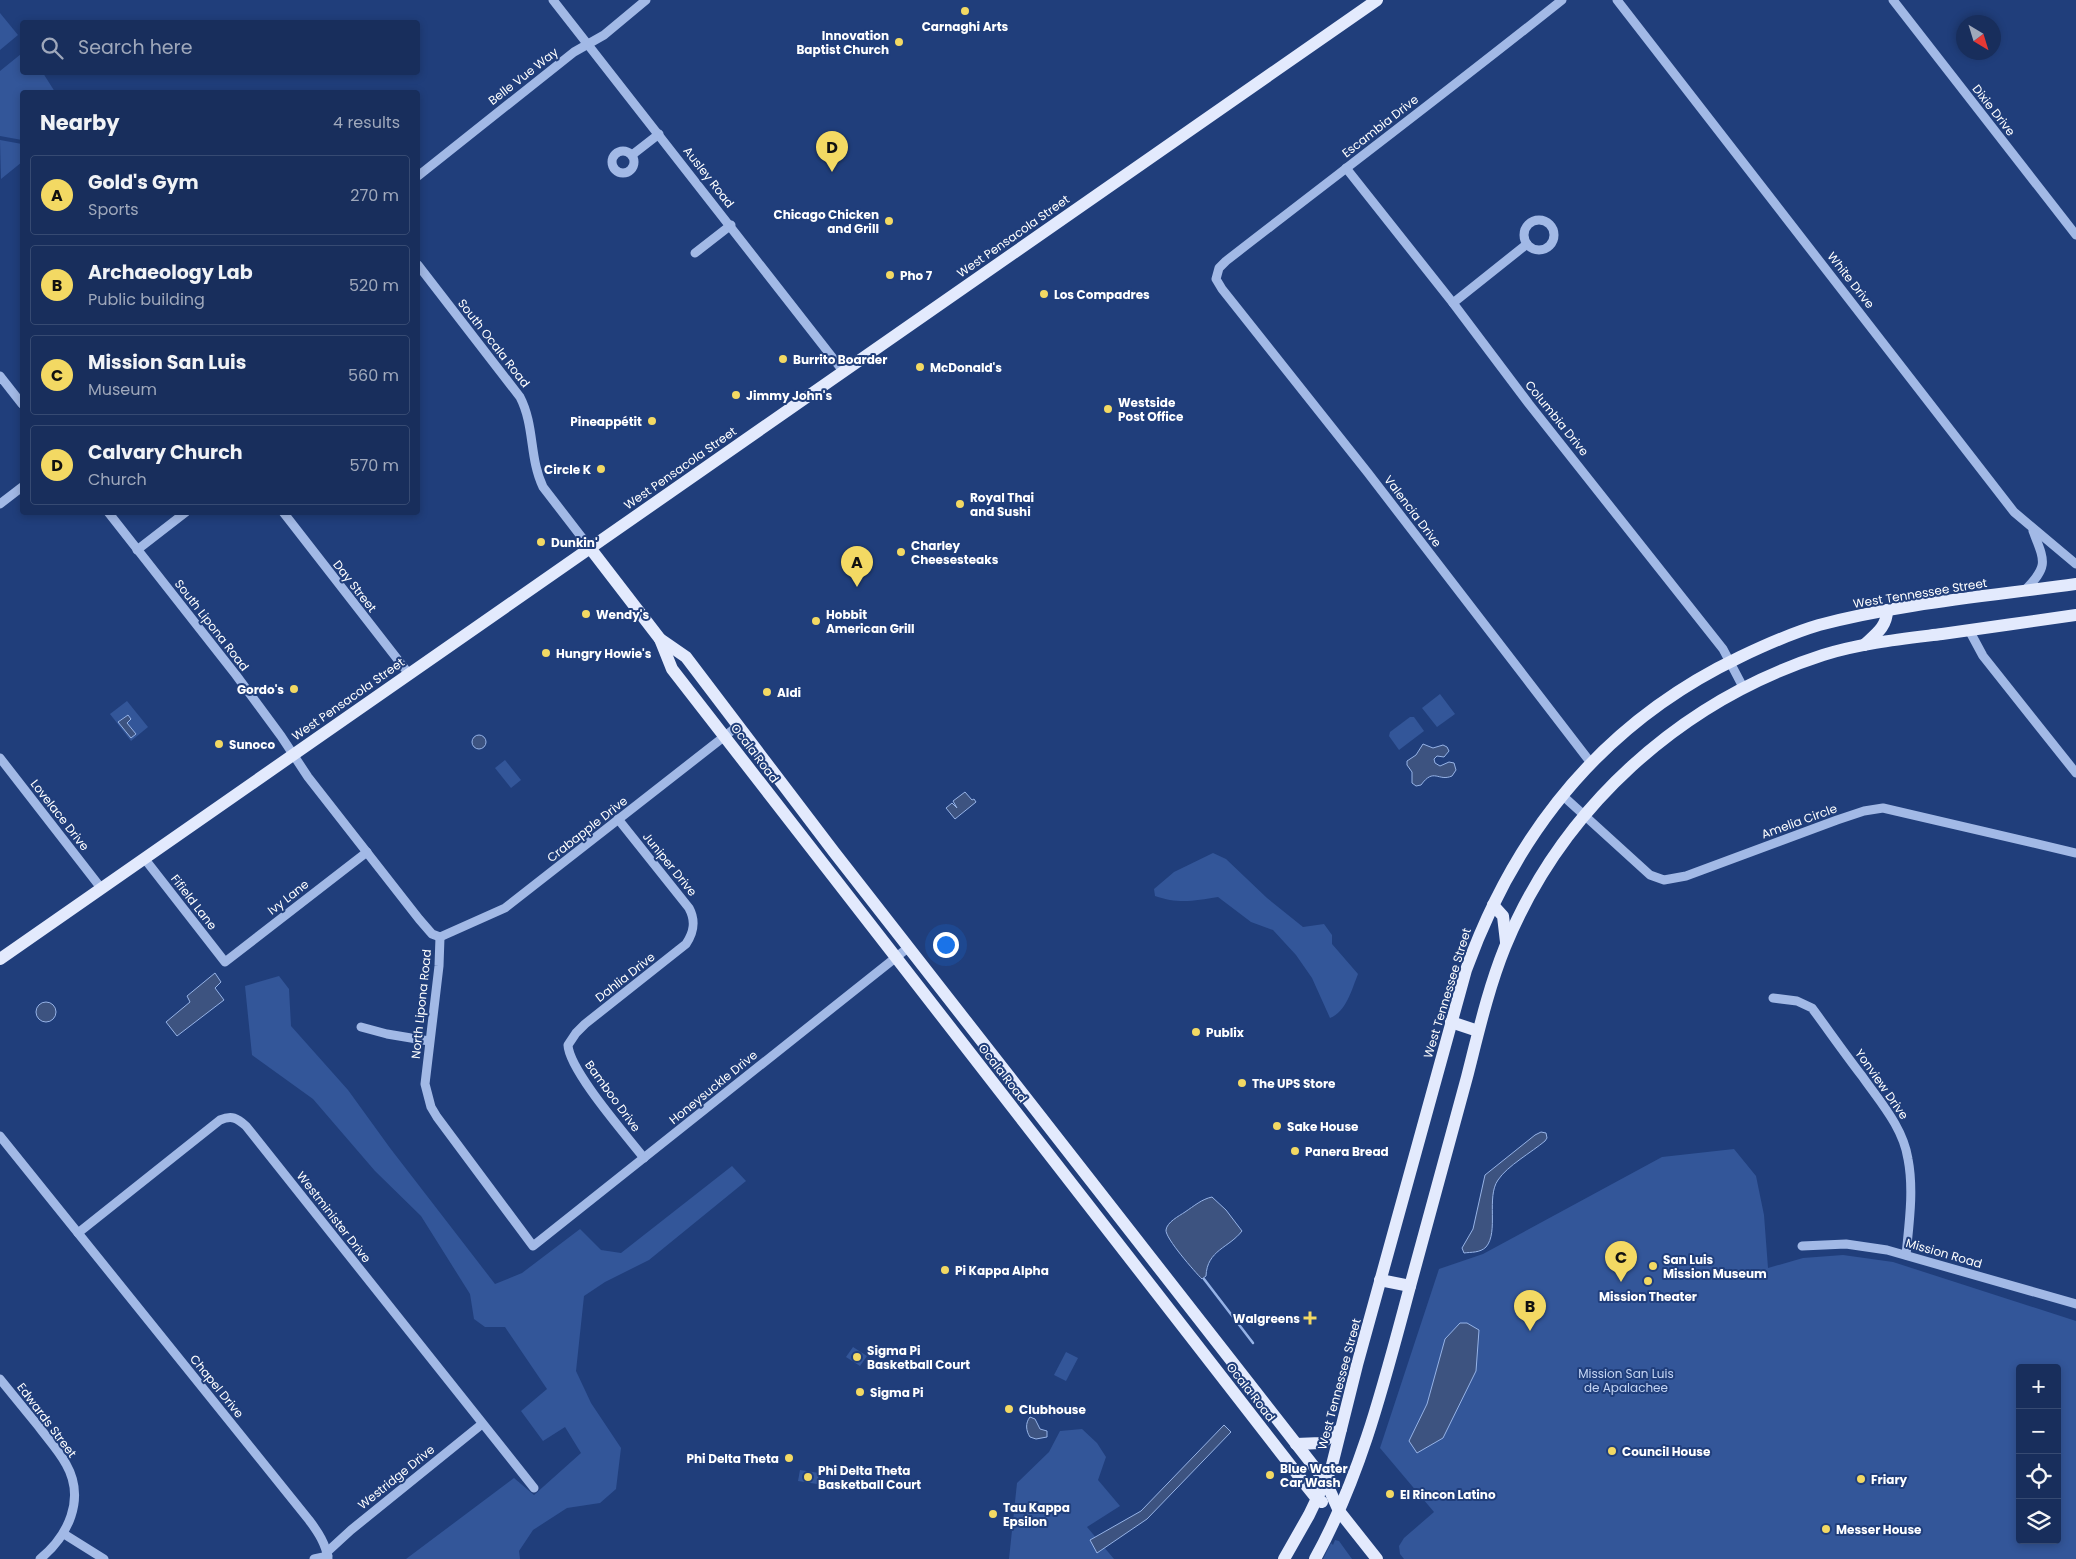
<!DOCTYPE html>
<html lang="en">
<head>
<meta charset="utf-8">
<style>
  body { margin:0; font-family:Poppins,sans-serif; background:#213662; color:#f1f3f6 }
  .controls { position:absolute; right:15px; bottom:15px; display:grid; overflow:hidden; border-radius:5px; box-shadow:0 2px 8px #0003 }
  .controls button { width:45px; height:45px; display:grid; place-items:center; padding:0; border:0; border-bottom:1px solid #364a72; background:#182e5c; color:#f1f3f6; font:25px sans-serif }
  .compass { position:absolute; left:1956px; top:15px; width:45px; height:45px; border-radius:50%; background:#182e5c; box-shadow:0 2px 8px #0003; rotate:142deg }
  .you { position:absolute; left:945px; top:944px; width:18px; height:18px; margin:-12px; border:4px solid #fff; border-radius:50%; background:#1a73e8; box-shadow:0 0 0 8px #1a73e833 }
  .badge { display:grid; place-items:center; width:32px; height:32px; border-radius:50%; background:#f3d963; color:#111; font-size:16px; font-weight:700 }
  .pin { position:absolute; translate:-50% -41px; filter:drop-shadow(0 1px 2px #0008) }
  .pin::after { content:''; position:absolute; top:26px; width:18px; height:15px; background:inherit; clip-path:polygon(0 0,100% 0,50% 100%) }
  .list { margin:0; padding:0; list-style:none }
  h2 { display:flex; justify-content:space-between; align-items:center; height:65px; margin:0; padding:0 20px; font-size:21px }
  h2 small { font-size:16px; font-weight:400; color:#9fa8bb }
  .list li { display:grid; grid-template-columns:32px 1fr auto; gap:15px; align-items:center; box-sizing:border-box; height:80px; margin:0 10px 10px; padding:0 10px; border:1px solid #364a72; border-radius:5px }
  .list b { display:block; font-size:19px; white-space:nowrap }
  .list p { margin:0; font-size:16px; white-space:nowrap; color:#9fa8bb }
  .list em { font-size:16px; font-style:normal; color:#9fa8bb }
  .icon { flex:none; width:28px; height:28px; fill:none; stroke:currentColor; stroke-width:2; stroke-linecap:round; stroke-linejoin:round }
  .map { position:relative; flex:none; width:2076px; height:1559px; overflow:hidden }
  .search { position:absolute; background:#182e5c; box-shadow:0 2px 8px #0003; left:20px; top:20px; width:400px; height:55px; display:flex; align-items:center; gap:12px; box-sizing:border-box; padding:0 18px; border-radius:5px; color:#9fa8bb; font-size:19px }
  .panel { position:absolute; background:#182e5c; box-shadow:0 2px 8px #0003; left:20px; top:90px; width:400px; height:425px; border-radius:5px }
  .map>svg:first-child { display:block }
  .green { fill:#335699; fill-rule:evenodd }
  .water { fill:#3d5380; stroke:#96b3e7 }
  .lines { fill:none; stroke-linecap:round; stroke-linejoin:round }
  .stream { stroke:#96b3e7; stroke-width:2.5 }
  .minor { stroke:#a2b9e6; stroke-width:9 }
  .major { stroke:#e3eafd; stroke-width:12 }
  .poi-dot { fill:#f3d963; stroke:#203e7b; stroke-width:2 }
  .labels { text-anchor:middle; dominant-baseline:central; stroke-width:4; stroke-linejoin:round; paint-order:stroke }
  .poi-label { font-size:12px; font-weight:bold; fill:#fff; stroke:#203e7b; text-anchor:start }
  .street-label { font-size:12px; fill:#fff; stroke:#203e7b }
  .park-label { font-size:12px; fill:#c5d6f5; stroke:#203e7b }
</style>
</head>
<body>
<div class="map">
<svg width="2076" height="1559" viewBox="0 0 2076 1559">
  <rect width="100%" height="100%" fill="#203e7b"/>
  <g class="green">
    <polygon points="0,13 18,35 0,50"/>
    <polygon points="21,54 22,54 22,72 43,73 55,92 22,92 22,140 0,136 0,71"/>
    <polygon points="0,140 22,144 22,162 1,179"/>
    <polygon points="1440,694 1455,714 1437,727 1422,708"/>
    <polygon points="127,701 148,727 131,741 110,714"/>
    <polygon points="1410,717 1414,717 1424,731 1399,750 1389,736 1390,732"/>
    <polygon points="505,760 521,780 511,788 495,768"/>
    <path d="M1213,853L1226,859L1267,898L1303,927L1324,924L1332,935V944L1358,974C1352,989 1346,1012 1330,1018L1312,978L1296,955L1273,930L1251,922L1218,897C1194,901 1178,904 1155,896L1154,889L1174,872Z"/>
    <polygon points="279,976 289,989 291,1026 348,1090 390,1148 495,1284 522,1273 580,1229 601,1250 621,1253 732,1166 746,1181 649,1260 605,1282 584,1296 576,1371 591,1403 621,1448 616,1489 600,1503 567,1508 533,1530 519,1551 520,1559 406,1559 514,1478 534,1495 581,1453 565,1427 543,1441 521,1411 547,1389 505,1327 485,1327 474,1319 470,1294 421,1216 375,1171 313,1099 252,1055 245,986"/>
    <path d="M1734,1149L1756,1176L1764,1215L1768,1268L1803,1258L1843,1255L1893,1262L2076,1321V1559H1404L1400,1554L1399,1546L1404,1538L1434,1512L1380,1448L1439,1269L1483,1254L1662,1157ZM2020,1368H2057V1540H2020Z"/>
    <polygon points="853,1347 867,1356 860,1366 846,1357"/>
    <polygon points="1066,1352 1078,1358 1066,1381 1054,1375"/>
    <polygon points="1082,1429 1097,1443 1106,1457 1098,1480 1120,1506 1087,1527 1114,1559 1009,1559 1017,1483 1049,1452 1060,1431"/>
    <polygon points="800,1470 819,1473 817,1484 798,1481"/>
    <polygon points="1335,1540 1339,1541 1352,1559 1323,1559 1331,1543 1333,1545"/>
  </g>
  <g class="water">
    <polygon points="128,715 131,719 127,723 136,734 131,738 118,722"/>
    <circle cx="479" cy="742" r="7"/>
    <path d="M1423,744L1433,748L1443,745L1447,747L1449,751L1444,757L1437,756L1434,759L1435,763L1440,766L1449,762L1454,763L1456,770L1452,776C1438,782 1434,767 1421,785L1416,786L1412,783V772L1407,765V761L1416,755Z"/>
    <polygon points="965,792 972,800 974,799 976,802 955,819 946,808 952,803 957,808 953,801"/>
    <polygon points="215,973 221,982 215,988 224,1000 177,1036 166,1022 190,1002 187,996"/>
    <circle cx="46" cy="1012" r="10"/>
    <path d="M1541,1132L1546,1133L1547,1138L1545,1141C1532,1152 1507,1166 1498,1180C1486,1197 1499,1232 1486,1247C1480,1253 1471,1252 1464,1253L1462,1248L1473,1229L1485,1175L1535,1135Z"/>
    <path d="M1212,1197L1226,1210L1242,1231C1229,1248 1207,1250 1206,1276L1202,1279C1195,1272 1165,1238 1166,1230C1167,1222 1179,1216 1185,1212C1194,1206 1202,1199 1212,1197Z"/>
    <polygon points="1460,1323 1467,1323 1479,1330 1476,1371 1443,1438 1417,1453 1409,1441 1427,1404 1445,1339"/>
    <path d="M1030,1417L1035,1419L1040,1429L1047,1431V1437L1036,1439L1030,1437C1026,1431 1025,1423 1030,1417Z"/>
    <polygon points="1224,1425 1231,1432 1147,1519 1097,1553 1090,1540 1141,1511"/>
  </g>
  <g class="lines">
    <polyline class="stream" points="1204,1279 1253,1343"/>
    <g class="minor">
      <polyline points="553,0 843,371"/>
      <path d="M1562,0C1452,88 1338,174 1226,261L1219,268L1216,279L1222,289L1368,473L1591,763"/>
      <polyline points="1617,0 2014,512 2076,564"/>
      <polyline points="1893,0 2076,235"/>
      <circle cx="623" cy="162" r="11"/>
      <polyline points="632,155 659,134"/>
      <polyline points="1346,168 1453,303 1529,404 1723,649 1743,687"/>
      <polyline points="418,176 574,52 604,35 646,0"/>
      <circle cx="1539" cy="235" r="15"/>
      <polyline points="695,253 731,225"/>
      <path d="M418,265L520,397C535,426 529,458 543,487L590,548"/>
      <polyline points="1453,303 1527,244"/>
      <polyline points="0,376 22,404"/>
      <polyline points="0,504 22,487"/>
      <polyline points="108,512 236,675 281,736 308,777 419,919 432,934 440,937"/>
      <polyline points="283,512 409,674"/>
      <polyline points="137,550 186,512"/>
      <path d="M2024,591C2049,566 2045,562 2033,531"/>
      <polyline points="1969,630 1983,656 2076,773"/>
      <polyline points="0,758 101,888"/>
      <polyline points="1562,795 1650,875 1664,880 1686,876 1837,820 1864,811 1883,808 2076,853"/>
      <path d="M618,819L689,908C696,921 694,932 686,944L585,1024L576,1033L568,1045C569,1070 626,1135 644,1158"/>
      <polyline points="144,858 225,962 367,852"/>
      <polyline points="440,937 439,966 425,1084 431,1107 437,1117 533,1246 909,947"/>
      <polyline points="440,937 505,908 739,725"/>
      <path d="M1773,998L1797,1001L1812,1008C1829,1031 1845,1054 1862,1076C1880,1102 1903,1127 1908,1159C1914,1190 1909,1224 1906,1255"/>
      <polyline points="361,1027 387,1034 429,1041"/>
      <path d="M0,1136L309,1520C318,1532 326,1544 328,1559"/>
      <path d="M78,1233L220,1120C232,1115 237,1118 246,1126L534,1488"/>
      <polyline points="1802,1246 1846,1244 1887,1250 2076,1304"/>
      <path d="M0,1379C13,1395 26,1411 39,1427C48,1439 59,1451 66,1464C86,1499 68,1536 40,1559"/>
      <polyline points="64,1534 104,1559"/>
      <polyline points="327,1552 351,1530 482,1424"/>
      <polyline points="314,1559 328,1556"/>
    </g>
    <g class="major">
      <polyline points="590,548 660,639 686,657 834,852 1326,1482 1339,1511 1377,1559"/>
      <polyline points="660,639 672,669 1305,1484 1317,1499 1322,1502"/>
      <path d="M1864,645C1876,634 1887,627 1887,610"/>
      <polyline points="1493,905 1503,916 1506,942"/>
      <polyline points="0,959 1377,0"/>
      <polyline points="1451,1022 1478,1031"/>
      <polyline points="1380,1280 1410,1286"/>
      <polyline points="1296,1444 1321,1443 1341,1429"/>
      <path d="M1284,1559L1309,1515L1331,1469L1357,1365L1466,970C1516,831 1604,722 1740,657C1765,645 1792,633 1819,625C1903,603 1990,596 2076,584"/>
      <path d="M1315,1559C1363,1472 1386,1375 1412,1279C1430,1212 1449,1144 1467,1077C1478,1034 1488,989 1505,947C1562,808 1680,701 1823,655C1862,643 1902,639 1942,634C1987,628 2031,621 2076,615"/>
    </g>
  </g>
  <g class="poi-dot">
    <circle cx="965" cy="11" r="5"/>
    <circle cx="899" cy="42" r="5"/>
    <circle cx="889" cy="221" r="5"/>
    <circle cx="890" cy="275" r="5"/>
    <circle cx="1044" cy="294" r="5"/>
    <circle cx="783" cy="359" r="5"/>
    <circle cx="920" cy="367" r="5"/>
    <circle cx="736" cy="395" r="5"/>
    <circle cx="1108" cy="409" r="5"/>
    <circle cx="652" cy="421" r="5"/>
    <circle cx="601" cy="469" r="5"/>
    <circle cx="960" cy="504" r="5"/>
    <circle cx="541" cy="542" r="5"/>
    <circle cx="901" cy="552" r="5"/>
    <circle cx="586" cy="614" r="5"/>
    <circle cx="816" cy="621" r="5"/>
    <circle cx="546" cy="653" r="5"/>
    <circle cx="294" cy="689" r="5"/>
    <circle cx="767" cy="692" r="5"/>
    <circle cx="219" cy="744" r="5"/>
    <circle cx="1196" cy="1032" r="5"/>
    <circle cx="1242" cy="1083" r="5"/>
    <circle cx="1277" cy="1126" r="5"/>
    <circle cx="1295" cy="1151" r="5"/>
    <circle cx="1653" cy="1266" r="5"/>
    <circle cx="945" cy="1270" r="5"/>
    <circle cx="1648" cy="1281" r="5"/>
    <path d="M1307.5 1310.5h5v5h5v5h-5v5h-5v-5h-5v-5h5z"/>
    <circle cx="857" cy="1357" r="5"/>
    <circle cx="860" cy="1392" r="5"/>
    <circle cx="1009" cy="1409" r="5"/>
    <circle cx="1612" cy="1451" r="5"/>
    <circle cx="789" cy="1458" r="5"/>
    <circle cx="1270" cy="1475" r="5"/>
    <circle cx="808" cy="1477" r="5"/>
    <circle cx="1861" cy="1479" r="5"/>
    <circle cx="1390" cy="1494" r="5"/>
    <circle cx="993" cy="1514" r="5"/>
    <circle cx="1826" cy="1529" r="5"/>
  </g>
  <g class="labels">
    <g class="poi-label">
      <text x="965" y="26" text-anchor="middle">Carnaghi Arts</text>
      <text x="889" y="35" text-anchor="end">Innovation<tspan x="889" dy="14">Baptist Church</tspan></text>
      <text x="879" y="214" text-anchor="end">Chicago Chicken<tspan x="879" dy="14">and Grill</tspan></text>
      <text x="900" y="275">Pho 7</text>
      <text x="1054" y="294">Los Compadres</text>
      <text x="793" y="359">Burrito Boarder</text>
      <text x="930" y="367">McDonald's</text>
      <text x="746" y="395">Jimmy John's</text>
      <text x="1118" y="402">Westside<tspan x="1118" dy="14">Post Office</tspan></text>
      <text x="642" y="421" text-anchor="end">Pineappétit</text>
      <text x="591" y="469" text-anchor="end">Circle K</text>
      <text x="970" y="497">Royal Thai<tspan x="970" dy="14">and Sushi</tspan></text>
      <text x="551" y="542">Dunkin'</text>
      <text x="911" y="545">Charley<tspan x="911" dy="14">Cheesesteaks</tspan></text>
      <text x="596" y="614">Wendy's</text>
      <text x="826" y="614">Hobbit<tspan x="826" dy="14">American Grill</tspan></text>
      <text x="556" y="653">Hungry Howie's</text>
      <text x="284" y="689" text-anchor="end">Gordo's</text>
      <text x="777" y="692">Aldi</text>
      <text x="229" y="744">Sunoco</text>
      <text x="1206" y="1032">Publix</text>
      <text x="1252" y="1083">The UPS Store</text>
      <text x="1287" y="1126">Sake House</text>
      <text x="1305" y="1151">Panera Bread</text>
      <text x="1663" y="1259">San Luis<tspan x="1663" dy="14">Mission Museum</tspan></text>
      <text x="955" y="1270">Pi Kappa Alpha</text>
      <text x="1648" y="1296" text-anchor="middle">Mission Theater</text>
      <text x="1300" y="1318" text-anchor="end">Walgreens</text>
      <text x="867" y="1350">Sigma Pi<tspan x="867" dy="14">Basketball Court</tspan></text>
      <text x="870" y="1392">Sigma Pi</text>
      <text x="1019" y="1409">Clubhouse</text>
      <text x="1622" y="1451">Council House</text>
      <text x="779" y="1458" text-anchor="end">Phi Delta Theta</text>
      <text x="1280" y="1468">Blue Water<tspan x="1280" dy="14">Car Wash</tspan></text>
      <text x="818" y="1470">Phi Delta Theta<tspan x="818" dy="14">Basketball Court</tspan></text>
      <text x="1871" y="1479">Friary</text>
      <text x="1400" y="1494">El Rincon Latino</text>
      <text x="1003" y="1507">Tau Kappa<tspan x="1003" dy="14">Epsilon</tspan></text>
      <text x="1836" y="1529">Messer House</text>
    </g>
    <g class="street-label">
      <text transform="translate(523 76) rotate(-38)">Belle Vue Way</text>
      <text transform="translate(1994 110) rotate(52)">Dixie Drive</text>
      <text transform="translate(1380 126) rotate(-38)">Escambia Drive</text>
      <text transform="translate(709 177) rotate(52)">Ausley Road</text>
      <text transform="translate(1013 236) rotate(-35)">West Pensacola Street</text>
      <text transform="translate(1851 280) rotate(52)">White Drive</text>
      <text transform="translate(494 343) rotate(52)">South Ocala Road</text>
      <text transform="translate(1557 418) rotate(51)">Columbia Drive</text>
      <text transform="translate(680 468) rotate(-35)">West Pensacola Street</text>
      <text transform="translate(1413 511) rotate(53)">Valencia Drive</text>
      <text transform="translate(355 586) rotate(52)">Day Street</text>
      <text transform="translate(1920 593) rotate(-9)">West Tennessee Street</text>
      <text transform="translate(212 625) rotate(52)">South Lipona Road</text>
      <text transform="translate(348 699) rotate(-35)">West Pensacola Street</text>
      <text transform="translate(755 753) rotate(53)">Ocala Road</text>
      <text transform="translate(60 815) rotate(52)">Lovelace Drive</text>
      <text transform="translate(1799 821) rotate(-20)">Amelia Circle</text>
      <text transform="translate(587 829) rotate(-38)">Crabapple Drive</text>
      <text transform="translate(670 864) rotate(51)">Juniper Drive</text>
      <text transform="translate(288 897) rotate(-38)">Ivy Lane</text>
      <text transform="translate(194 902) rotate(52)">Fifield Lane</text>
      <text transform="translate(625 977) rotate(-38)">Dahlia Drive</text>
      <text transform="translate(1447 993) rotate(-73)">West Tennessee Street</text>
      <text transform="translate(421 1004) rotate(-84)">North Lipona Road</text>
      <text transform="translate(1003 1073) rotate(52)">Ocala Road</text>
      <text transform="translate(1882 1084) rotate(55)">Yonview Drive</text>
      <text transform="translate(713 1087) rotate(-39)">Honeysuckle Drive</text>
      <text transform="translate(613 1096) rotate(54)">Bamboo Drive</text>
      <text transform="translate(334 1217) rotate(52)">Westminister Drive</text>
      <text transform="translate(1944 1253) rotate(16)">Mission Road</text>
      <text transform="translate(1339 1384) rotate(-75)">West Tennessee Street</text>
      <text transform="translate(217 1386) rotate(51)">Chapel Drive</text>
      <text transform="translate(1251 1392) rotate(52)">Ocala Road</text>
      <text transform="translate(47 1420) rotate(53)">Edwards Street</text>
      <text transform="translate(396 1477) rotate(-39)">Westridge Drive</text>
    </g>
    <g class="park-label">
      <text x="1626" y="1373">Mission San Luis<tspan x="1626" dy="14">de Apalachee</tspan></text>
    </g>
  </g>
</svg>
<div class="controls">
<button>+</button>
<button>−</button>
<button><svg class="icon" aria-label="locate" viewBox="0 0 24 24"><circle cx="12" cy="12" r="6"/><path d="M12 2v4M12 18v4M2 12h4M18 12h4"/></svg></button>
<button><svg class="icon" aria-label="layers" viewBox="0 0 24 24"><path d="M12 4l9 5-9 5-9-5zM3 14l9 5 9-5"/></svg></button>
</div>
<svg class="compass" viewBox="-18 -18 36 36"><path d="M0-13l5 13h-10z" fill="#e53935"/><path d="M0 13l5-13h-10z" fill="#9fa8bb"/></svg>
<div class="you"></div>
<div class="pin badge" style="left:857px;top:587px">A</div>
<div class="pin badge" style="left:1530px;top:1331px">B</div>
<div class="pin badge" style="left:1621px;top:1282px">C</div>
<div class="pin badge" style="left:832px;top:172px">D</div>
<div class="search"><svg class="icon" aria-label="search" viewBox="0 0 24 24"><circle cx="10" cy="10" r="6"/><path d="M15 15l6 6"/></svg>Search here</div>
<section class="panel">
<h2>Nearby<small>4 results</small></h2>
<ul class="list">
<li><span class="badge">A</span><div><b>Gold's Gym</b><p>Sports</p></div><em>270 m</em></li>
<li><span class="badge">B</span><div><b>Archaeology Lab</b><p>Public building</p></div><em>520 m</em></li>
<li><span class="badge">C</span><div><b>Mission San Luis</b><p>Museum</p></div><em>560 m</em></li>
<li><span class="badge">D</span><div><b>Calvary Church</b><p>Church</p></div><em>570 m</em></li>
</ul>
</section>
</div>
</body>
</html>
